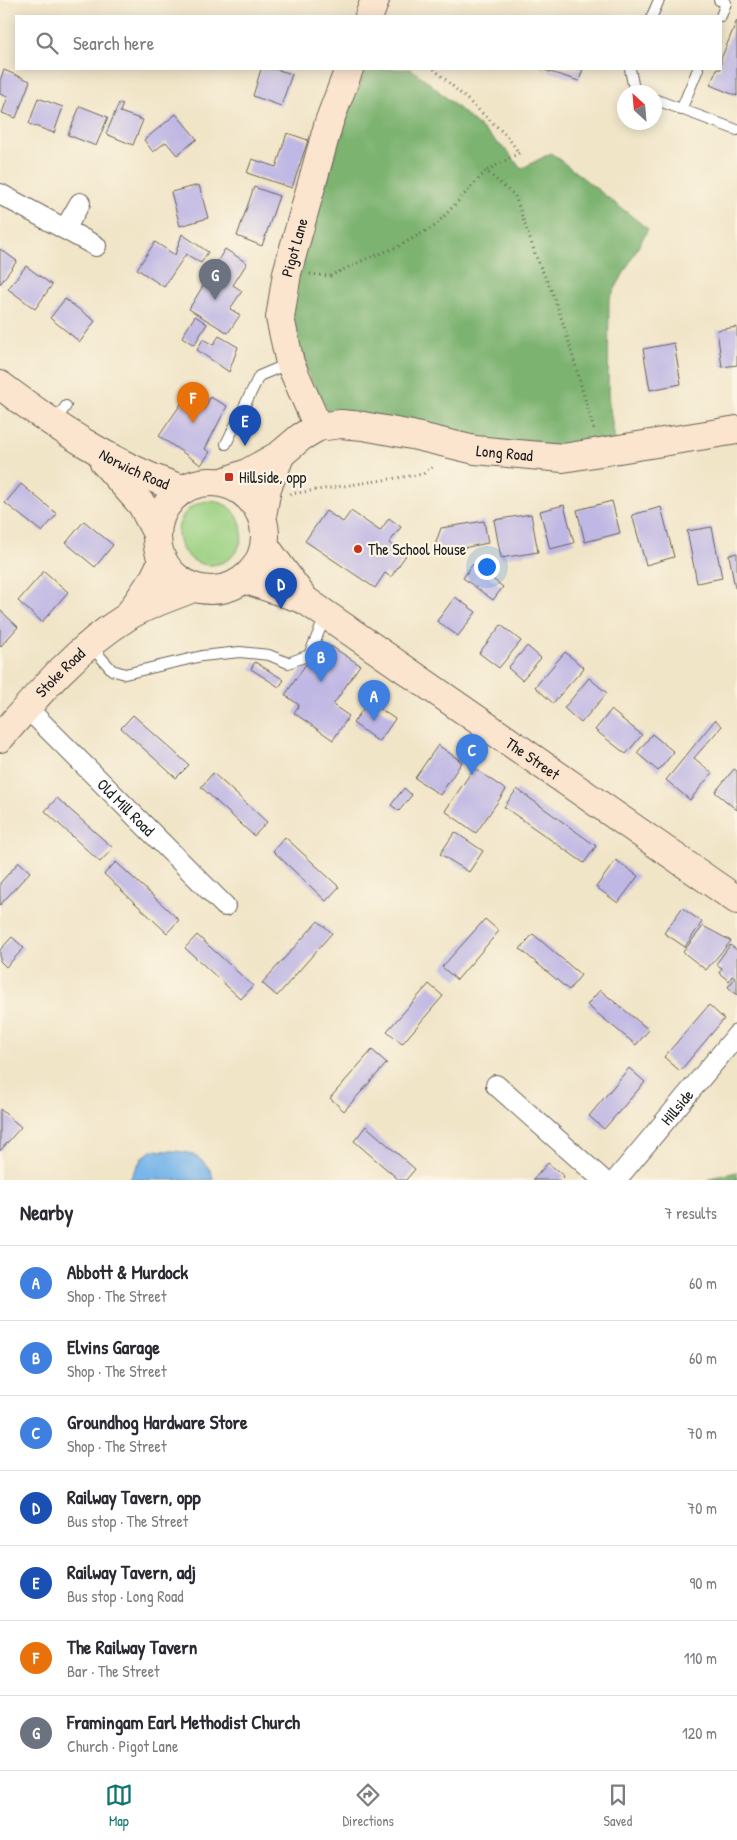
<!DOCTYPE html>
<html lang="en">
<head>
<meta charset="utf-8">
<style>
  body { margin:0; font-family:"Patrick Hand",sans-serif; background:#f2f2f3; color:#2b2b33 }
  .compass { position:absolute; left:617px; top:85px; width:45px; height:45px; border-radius:50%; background:#fff; box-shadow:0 2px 12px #0003; rotate:334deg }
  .you { position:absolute; left:486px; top:566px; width:18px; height:18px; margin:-12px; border:4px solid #fff; border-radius:50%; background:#1a73e8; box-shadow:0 0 0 8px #1a73e833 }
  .badge { display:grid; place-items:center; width:32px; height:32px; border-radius:50%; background:#0f766e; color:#fff; font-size:16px; font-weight:700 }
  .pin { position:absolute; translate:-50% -41px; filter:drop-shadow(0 1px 2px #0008) }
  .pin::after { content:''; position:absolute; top:26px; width:18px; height:15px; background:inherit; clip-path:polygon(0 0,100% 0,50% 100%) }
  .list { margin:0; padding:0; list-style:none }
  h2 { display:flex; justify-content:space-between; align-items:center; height:65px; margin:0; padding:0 20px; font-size:21px }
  h2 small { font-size:16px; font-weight:400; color:#7c7c81 }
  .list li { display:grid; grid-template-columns:32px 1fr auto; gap:15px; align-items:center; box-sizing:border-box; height:75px; padding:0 20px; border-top:1px solid #e1e1e2 }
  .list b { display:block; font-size:19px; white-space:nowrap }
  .list p { margin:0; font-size:16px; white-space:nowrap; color:#7c7c81 }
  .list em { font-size:16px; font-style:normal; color:#7c7c81 }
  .icon { flex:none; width:28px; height:28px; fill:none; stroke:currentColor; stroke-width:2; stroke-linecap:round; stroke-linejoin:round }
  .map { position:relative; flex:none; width:737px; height:1180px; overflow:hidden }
  .search { position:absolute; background:#fff; box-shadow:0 2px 12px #0003; left:15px; right:15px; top:15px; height:55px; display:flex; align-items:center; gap:12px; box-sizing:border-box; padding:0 18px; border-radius:0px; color:#7c7c81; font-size:19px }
  .sheet { height:590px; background:#fff }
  nav { display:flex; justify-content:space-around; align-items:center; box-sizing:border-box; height:70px; border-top:1px solid #e1e1e2; background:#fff; font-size:14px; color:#7c7c81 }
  nav a { display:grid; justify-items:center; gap:2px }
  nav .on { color:#0f766e }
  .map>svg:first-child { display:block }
  .green { fill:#9cd183; stroke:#5c7650 }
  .forest { fill:#7db371; stroke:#4c6846 }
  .water { fill:#77b5ea; stroke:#4a6883 }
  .building { fill:#c0b8e4 }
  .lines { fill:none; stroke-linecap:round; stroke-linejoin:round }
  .lane-casing { stroke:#676258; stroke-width:12 }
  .street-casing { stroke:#676258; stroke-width:22 }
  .secondary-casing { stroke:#676258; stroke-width:30 }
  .path { stroke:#676258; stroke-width:3; stroke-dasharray:1 4; stroke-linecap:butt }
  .lane { stroke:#fff; stroke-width:10 }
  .street { stroke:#fff; stroke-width:20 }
  .secondary { stroke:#fbe5cf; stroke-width:28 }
  .poi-dot { fill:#c8321e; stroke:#fcf5e5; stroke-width:2 }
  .labels { text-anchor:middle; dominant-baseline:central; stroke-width:4.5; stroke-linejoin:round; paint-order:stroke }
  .street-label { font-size:16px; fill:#1c1c1c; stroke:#fcf5e5 }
  .poi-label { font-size:16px; fill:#1c1c1c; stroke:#fcf5e5; text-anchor:start }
</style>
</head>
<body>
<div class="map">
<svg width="737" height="1180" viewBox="0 0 737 1180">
  <rect width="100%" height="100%" fill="#fcf5e5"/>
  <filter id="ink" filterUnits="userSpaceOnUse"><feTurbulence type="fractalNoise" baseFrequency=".02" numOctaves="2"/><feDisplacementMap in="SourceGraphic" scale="10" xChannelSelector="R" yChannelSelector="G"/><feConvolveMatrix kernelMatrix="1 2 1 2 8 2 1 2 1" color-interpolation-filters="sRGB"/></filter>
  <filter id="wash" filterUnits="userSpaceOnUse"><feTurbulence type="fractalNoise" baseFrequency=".0096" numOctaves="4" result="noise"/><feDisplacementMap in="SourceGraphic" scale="20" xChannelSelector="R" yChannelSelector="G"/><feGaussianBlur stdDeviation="1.12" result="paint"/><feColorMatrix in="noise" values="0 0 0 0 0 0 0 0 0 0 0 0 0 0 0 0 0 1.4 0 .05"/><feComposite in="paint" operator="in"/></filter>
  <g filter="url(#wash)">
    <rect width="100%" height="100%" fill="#f1e5c8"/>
    <circle class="green" cx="210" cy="533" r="32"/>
    <g class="forest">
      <polygon points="366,69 411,69 426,80 508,152 521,169 551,153 648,229 609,300 608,397 615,440 565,445 520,445 332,418 309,376 294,335 290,301 299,264 347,116"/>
      <polygon points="737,1172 737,1180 708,1180 710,1178"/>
    </g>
    <path class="water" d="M152,1150C162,1151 182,1150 191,1154C201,1158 213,1169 213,1180H129L142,1158Z"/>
    <g id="blocks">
      <g class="building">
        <polygon points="737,20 737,96 710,85 717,69 721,69 721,59"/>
        <polygon points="261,69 275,69 292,74 281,106 253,96"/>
        <polygon points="541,69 583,69 579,81"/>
        <polygon points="4,70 30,81 16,118 2,113 8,97 0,94 0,80"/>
        <polygon points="38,98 63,107 54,133 29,124"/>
        <polygon points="119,103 123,104 120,112 143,120 133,145 106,134"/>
        <polygon points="80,106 108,117 96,146 68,135"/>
        <polygon points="176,114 197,139 177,155 166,142 153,152 144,140"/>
        <polygon points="287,133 308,140 292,188 247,173 252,159 276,167"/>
        <polygon points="199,185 208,218 180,226 171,192"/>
        <polygon points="254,187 279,196 262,246 237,236"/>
        <polygon points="182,234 208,252 201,263 186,254 164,287 137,269 155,242 175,255"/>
        <polygon points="0,249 17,261 0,284"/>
        <polygon points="225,249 247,263 233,285 242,291 230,309 240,315 228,333 189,309"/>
        <polygon points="26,266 52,285 35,309 8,289"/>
        <polygon points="65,299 95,321 80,342 50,318"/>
        <polygon points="195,316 207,324 194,345 182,337"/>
        <polygon points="737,327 737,365 722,367 717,330"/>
        <polygon points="219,336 238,347 229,372 197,350 203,339 213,345"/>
        <polygon points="674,343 681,384 650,390 643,349"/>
        <polygon points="210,397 227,406 205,449 210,452 201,465 159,436 185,398 204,410"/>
        <polygon points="21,484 57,514 42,532 5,503"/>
        <polygon points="612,501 620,533 585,542 577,510"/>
        <polygon points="564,505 574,543 550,549 540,511"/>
        <polygon points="661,507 674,557 646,565 632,515"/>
        <polygon points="326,511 343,522 351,511 380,531 389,518 401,527 389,543 406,555 391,577 385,573 375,588 305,541"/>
        <polygon points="531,514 538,552 501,558 494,520"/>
        <polygon points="84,521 113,545 95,567 66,543"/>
        <polygon points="484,521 488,543 438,553 436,542 441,528"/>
        <polygon points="712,527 722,578 697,583 687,531"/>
        <polygon points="737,553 737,588 735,588 729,555"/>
        <polygon points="473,564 503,587 493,600 463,578"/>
        <polygon points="44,571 68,592 42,622 18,601"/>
        <polygon points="455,597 476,612 458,636 437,621"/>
        <polygon points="0,610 18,627 0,647"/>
        <polygon points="501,625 521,641 499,668 479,653"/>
        <polygon points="331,646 360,665 333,705 349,716 333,740 294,713 299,705 285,695 306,664 315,670"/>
        <polygon points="527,646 541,658 522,680 508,668"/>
        <polygon points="565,652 584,668 553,703 535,687"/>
        <polygon points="255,662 284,680 279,687 251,669"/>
        <polygon points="589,678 607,693 581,723 564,708"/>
        <polygon points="369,701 395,719 379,742 353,723"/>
        <polygon points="611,710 642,735 626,754 595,730"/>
        <polygon points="133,715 189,765 176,778 121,728"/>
        <polygon points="715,720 722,726 694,758 712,773 690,800 666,780"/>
        <polygon points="652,734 674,752 658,771 637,753"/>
        <polygon points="438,745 462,762 440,795 415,778"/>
        <polygon points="474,768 506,790 476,833 445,811"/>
        <polygon points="734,769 737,771 737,810 715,792"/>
        <polygon points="213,773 267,822 254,836 201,787"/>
        <polygon points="404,788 412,795 399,811 391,805"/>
        <polygon points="517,789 596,846 584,863 504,807"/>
        <polygon points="57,798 113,848 100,862 45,811"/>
        <polygon points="455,832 483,851 469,872 440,854"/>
        <polygon points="285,837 339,887 326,901 273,851"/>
        <polygon points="616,860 638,876 618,903 596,887"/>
        <polygon points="19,862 30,872 0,905 0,883"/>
        <polygon points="116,862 179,920 167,933 104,874"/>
        <polygon points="682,908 702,922 685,947 664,933"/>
        <polygon points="485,919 499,931 457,980 442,967"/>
        <polygon points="318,921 332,933 277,996 262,983"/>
        <polygon points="703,926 731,941 706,970 683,952"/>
        <polygon points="533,934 581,975 569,990 520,949"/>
        <polygon points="197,935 253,986 241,999 185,948"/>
        <polygon points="12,937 24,948 6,967 0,961 0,950"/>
        <polygon points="730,945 737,950 737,995 728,987 735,978 732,976 729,981 719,973 722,968 716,964"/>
        <polygon points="429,984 443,996 402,1044 387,1031"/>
        <polygon points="600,990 649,1030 636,1045 587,1005"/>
        <polygon points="709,1005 724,1019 680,1071 664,1057"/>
        <polygon points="372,1050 387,1063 344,1111 330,1098"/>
        <polygon points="629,1068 645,1082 604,1129 589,1116"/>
        <polygon points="0,1109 21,1127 0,1151"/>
        <polygon points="366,1126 415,1169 406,1180 399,1180 354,1141"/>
        <polygon points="548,1163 564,1176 560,1180 533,1180"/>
      </g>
    </g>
  </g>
  <g filter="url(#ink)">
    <use href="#blocks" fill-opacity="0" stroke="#676258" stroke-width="1"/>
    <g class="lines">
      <g class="lane-casing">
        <g id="lane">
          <polyline points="719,0 726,3 721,16"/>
          <polyline points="652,16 659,0"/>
          <polyline points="630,69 634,89 640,92"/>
          <polyline points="654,99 737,130"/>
          <polyline points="681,110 698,69"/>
          <polyline points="55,421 66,406"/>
          <polyline points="226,444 259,376 290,363"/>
          <polyline points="90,645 112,670 125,674 202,656 240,652 269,655 288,663 309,655 326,615"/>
        </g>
      </g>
      <g class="street-casing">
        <g id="street">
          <polyline points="0,194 96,246"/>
          <polyline points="65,229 80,203"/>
          <path id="s1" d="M27,708L225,906"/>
          <polyline points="496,1085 603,1180"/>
          <path id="s2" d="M616,1180L737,1035"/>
        </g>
      </g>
      <g class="secondary-casing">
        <g id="secondary">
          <polyline points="369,16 375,0"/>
          <path id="s3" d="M0,385C56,427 116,467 182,489"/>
          <path id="s4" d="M318,427L290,363L280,318L287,273L329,122L349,69"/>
          <polyline points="104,462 142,505 156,532"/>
          <circle cx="211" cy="536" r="54"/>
          <path id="s5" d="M223,482L247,473L281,454L301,437L318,427L341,424L363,426L412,435L475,450L563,458L737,430"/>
          <polyline points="262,516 267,488 281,454"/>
          <polyline points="265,546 305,600"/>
          <path id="s6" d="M244,579L305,600L737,900"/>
          <polyline points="128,616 154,578 162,562"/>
          <path id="s7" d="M0,738C38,694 77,648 127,617C143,606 174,596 193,588"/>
        </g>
      </g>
      <g class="path">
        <polyline points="434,69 507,136 519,153 486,171"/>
        <polyline points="310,274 330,276 366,259 397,247 435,226 486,171 515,196 537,259 552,292 564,326 594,430"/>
        <polyline points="290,494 423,474 434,466"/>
        <polyline points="211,601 232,599"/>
      </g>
      <use href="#lane" class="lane"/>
      <use href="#street" class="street"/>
      <use href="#secondary" class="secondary"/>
    </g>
  </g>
  <g class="poi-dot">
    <rect x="224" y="472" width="10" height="10" rx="2.5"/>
    <circle cx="358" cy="549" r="5"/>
  </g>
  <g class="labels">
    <g class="street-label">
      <text stroke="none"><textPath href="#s4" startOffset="188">Pigot Lane</textPath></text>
      <text stroke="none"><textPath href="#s5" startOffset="300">Long Road</textPath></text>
      <text stroke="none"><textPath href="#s3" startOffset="159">Norwich Road</textPath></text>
      <text stroke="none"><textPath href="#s7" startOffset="89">Stoke Road</textPath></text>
      <text stroke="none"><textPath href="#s6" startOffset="342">The Street</textPath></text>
      <text stroke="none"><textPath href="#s1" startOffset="140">Old Mill Road</textPath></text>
      <text stroke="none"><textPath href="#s2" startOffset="95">Hillside</textPath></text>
    </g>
    <g class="poi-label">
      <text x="239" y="477">Hillside, opp</text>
      <text x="368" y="549">The School House</text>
    </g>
  </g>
</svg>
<svg class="compass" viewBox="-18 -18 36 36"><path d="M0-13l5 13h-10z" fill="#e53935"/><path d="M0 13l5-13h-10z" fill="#7c7c81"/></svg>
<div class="you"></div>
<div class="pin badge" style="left:374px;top:721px;background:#3f7fe0">A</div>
<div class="pin badge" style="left:321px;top:682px;background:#3f7fe0">B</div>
<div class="pin badge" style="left:472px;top:775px;background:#3f7fe0">C</div>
<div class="pin badge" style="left:281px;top:609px;background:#1a4fb4">D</div>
<div class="pin badge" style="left:245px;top:446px;background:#1a4fb4">E</div>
<div class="pin badge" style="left:193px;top:423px;background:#e8710a">F</div>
<div class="pin badge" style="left:215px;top:300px;background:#6b7280">G</div>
<div class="search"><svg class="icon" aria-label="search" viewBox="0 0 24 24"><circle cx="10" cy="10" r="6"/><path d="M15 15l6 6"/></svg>Search here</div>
</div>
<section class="sheet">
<h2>Nearby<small>7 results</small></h2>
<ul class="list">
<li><span class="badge" style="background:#3f7fe0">A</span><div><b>Abbott &amp; Murdock</b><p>Shop · The Street</p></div><em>60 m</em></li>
<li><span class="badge" style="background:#3f7fe0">B</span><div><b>Elvins Garage</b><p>Shop · The Street</p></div><em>60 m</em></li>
<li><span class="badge" style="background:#3f7fe0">C</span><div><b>Groundhog Hardware Store</b><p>Shop · The Street</p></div><em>70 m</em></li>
<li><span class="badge" style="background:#1a4fb4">D</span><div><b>Railway Tavern, opp</b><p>Bus stop · The Street</p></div><em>70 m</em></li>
<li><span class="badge" style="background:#1a4fb4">E</span><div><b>Railway Tavern, adj</b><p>Bus stop · Long Road</p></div><em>90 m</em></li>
<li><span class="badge" style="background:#e8710a">F</span><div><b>The Railway Tavern</b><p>Bar · The Street</p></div><em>110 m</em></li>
<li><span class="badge" style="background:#6b7280">G</span><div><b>Framingam Earl Methodist Church</b><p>Church · Pigot Lane</p></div><em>120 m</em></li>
</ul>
</section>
<nav>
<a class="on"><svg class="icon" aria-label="map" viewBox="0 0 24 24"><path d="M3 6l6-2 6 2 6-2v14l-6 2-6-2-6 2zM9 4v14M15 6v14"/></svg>Map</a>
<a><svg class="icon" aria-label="directions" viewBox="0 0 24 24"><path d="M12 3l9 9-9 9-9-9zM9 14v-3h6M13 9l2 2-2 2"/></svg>Directions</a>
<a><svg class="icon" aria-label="saved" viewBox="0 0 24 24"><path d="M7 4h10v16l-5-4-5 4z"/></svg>Saved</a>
</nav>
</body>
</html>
